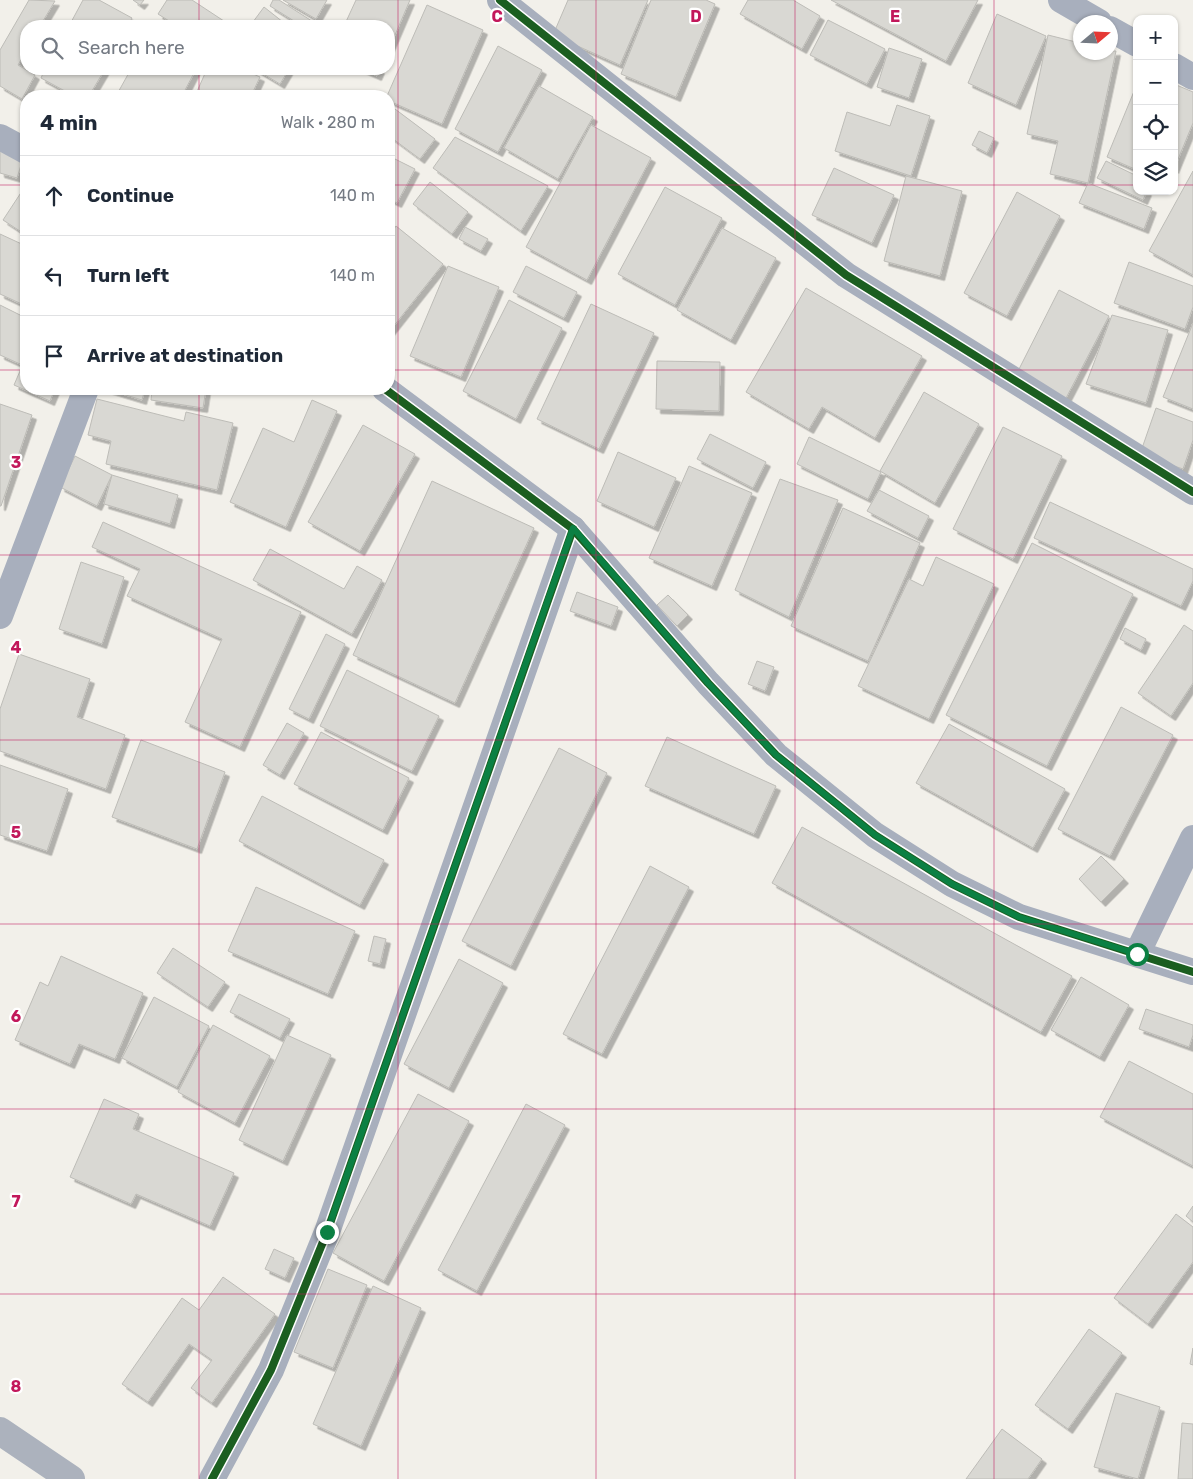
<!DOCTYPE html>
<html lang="en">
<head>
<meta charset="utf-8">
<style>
  body { margin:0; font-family:Rubik,sans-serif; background:#f6f6f7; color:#1f2937 }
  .controls { position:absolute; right:15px; top:15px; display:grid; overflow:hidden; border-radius:10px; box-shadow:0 1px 4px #0004 }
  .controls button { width:45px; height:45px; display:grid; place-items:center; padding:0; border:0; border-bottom:1px solid #e0e1e3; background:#fff; color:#1f2937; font:25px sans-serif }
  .compass { position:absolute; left:1073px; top:15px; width:45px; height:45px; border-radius:50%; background:#fff; box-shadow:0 1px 4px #0004; rotate:71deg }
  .stop { position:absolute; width:15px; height:15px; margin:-11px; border:4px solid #0b8043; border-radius:50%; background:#fff }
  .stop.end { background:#0b8043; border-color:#fff; box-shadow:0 1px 5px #0008 }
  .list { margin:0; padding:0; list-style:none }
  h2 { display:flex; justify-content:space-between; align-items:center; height:65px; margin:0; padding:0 20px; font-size:21px }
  h2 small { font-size:16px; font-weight:400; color:#747a83 }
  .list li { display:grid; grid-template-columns:32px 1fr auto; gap:15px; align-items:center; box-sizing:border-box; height:80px; padding:0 20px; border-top:1px solid #e0e1e3 }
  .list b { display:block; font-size:19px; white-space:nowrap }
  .list em { font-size:16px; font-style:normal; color:#747a83 }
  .icon { flex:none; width:28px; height:28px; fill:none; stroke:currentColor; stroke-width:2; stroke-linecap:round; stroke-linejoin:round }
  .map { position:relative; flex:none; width:1193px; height:1479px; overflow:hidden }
  .search { position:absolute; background:#fff; box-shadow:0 1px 4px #0004; left:20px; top:20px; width:375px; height:55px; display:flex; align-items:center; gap:12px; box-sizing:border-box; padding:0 18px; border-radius:20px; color:#747a83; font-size:19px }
  .panel { position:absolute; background:#fff; box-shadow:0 1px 4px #0004; left:20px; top:90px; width:375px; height:305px; border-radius:20px }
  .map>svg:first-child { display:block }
  .building { fill:#d9d8d3; stroke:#bdbcb7; filter:url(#shadow) }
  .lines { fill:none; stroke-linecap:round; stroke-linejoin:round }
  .minor { stroke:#a8afbd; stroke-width:26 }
  .trunk { stroke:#acb2bd; stroke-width:28 }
  .cycleway-casing { stroke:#fff; stroke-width:11 }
  .cycleway { stroke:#1b5e20; stroke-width:8 }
  .route { stroke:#0b8043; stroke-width:6 }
  .grid { fill:none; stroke:#c2185b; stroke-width:1; stroke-opacity:0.55 }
  .grid-label { font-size:16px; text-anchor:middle; font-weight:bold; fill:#c2185b; stroke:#fff; stroke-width:4.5; stroke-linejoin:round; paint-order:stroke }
</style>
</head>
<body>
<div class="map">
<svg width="1193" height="1479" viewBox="0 0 1193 1479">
  <defs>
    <filter id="shadow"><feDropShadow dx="4.5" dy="4.5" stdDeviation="0" flood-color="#0004"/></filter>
  </defs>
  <rect width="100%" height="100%" fill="#f2f0ea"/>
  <g class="building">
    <polygon points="29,0 55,1 40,26 26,26 26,51 18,65 35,75 22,99 0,86 0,50"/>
    <polygon points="83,0 99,0 132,18 128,26 69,26"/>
    <polygon points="133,0 144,0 140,5"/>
    <polygon points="167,0 192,0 230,25 177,26 158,14"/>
    <polygon points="273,0 279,0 315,23 313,26 302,26 270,6"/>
    <polygon points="283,0 327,0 316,19"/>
    <polygon points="356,0 410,0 389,49 389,26 344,26"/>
    <polygon points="568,0 648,0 620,65 553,35"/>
    <polygon points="651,0 706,0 715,4 676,97 621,74"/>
    <polygon points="748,0 793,0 820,16 802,49 740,14"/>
    <polygon points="831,0 978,0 946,61"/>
    <polygon points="427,5 483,30 442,124 389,101 387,96"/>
    <polygon points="264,7 288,26 250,26"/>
    <polygon points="997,14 1046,36 1016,105 968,83"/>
    <polygon points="828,20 885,49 867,84 810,55"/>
    <polygon points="1048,35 1080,43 1080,52 1116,51 1088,183 1050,174 1058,141 1027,134"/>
    <polygon points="498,46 542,70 498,152 455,129"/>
    <polygon points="889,48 922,59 909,98 877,87"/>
    <polygon points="45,69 105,69 89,96 74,96 41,78"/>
    <polygon points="131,69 196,69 182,96 116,96"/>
    <polygon points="207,69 242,69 260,77 251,96 195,96"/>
    <polygon points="255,69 289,69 280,84"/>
    <polygon points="361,69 380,69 377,76"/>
    <polygon points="1137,84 1137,170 1107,157"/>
    <polygon points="1174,84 1193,92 1193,123 1174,169"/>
    <polygon points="539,86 593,117 558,179 504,148"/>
    <polygon points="897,105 930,116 911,176 835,151 847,112 890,126"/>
    <polygon points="395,109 435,139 420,159 389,136 389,118"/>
    <polygon points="591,125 651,158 587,280 526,247"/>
    <polygon points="979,131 994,138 987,153 972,145"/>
    <polygon points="455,137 548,186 521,231 433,168"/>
    <polygon points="0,144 25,152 17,178 0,173"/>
    <polygon points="389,156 415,169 397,203 389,199"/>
    <polygon points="1106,161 1137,176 1137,191 1147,191 1143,200 1097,178"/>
    <polygon points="834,168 894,195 872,243 812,215"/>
    <polygon points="1193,171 1193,275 1149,251"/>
    <polygon points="906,176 962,191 940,276 884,261"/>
    <polygon points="430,182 468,212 452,234 413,204"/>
    <polygon points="1088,183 1152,208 1144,229 1079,203"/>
    <polygon points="26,185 26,235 3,220"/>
    <polygon points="665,187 722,218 675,305 618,274"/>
    <polygon points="1017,192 1060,216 1007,316 964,293"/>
    <polygon points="396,226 443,264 389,332 389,236"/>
    <polygon points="465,227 488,239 481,251 459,239"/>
    <polygon points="722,228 776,258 731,340 677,310"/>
    <polygon points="0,234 26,246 26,306 0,294"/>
    <polygon points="1129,262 1193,286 1193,307 1185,329 1114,303"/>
    <polygon points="448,266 499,287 461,377 410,356"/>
    <polygon points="526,266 577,292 564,318 513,292"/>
    <polygon points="806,288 922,356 875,438 822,407 809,429 746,392"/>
    <polygon points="1059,290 1109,316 1065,400 1016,375"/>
    <polygon points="509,300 562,328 516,419 463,391"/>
    <polygon points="591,304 654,333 599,449 537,419"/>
    <polygon points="0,305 26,318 26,349 20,364 0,355"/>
    <polygon points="1112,315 1168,330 1146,403 1086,384"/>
    <polygon points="1193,323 1193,409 1163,397"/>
    <polygon points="26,357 26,389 55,389 50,401 14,385"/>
    <polygon points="657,361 720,362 719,411 656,409"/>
    <polygon points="106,389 145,389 142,400"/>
    <polygon points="152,389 206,389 203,408 151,400"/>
    <polygon points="924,392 979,424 935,503 880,471"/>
    <polygon points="97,399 184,421 186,412 233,423 217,490 106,464 111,441 88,435"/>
    <polygon points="312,400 337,411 286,527 230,502 263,428 294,442"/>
    <polygon points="0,404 32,415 1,506 0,506"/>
    <polygon points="1156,408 1193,422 1193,440 1183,469 1140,454"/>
    <polygon points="363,425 415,454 360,551 308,522"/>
    <polygon points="1003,427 1062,456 1013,559 953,529"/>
    <polygon points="710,434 766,462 753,488 697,459"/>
    <polygon points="809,437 881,472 868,499 797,464"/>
    <polygon points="618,452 676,478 654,527 597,501"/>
    <polygon points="75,456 112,475 97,506 60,487"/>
    <polygon points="689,466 752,493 712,586 649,558"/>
    <polygon points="112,475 178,495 170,524 104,504"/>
    <polygon points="780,479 838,500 789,617 735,590"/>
    <polygon points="432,481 534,528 455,703 353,655"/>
    <polygon points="879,490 929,516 918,538 867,511"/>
    <polygon points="1050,502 1193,569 1193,581 1181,606 1034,538"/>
    <polygon points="843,508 920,543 868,661 791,626"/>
    <polygon points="103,522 301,612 240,747 185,722 222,639 127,596 140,569 92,547"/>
    <polygon points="1032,543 1133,594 1047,766 946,715"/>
    <polygon points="270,549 344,589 357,566 382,580 352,634 253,580"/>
    <polygon points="936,557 994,584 929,719 858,686 909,579 923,586"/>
    <polygon points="81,562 124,577 102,644 59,629"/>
    <polygon points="577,592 618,607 611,626 570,611"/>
    <polygon points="668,595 688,615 677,626 657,605"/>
    <polygon points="1184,625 1193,631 1193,683 1171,716 1138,693"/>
    <polygon points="1125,628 1146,639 1141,650 1120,639"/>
    <polygon points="326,634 345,644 309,719 289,709"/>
    <polygon points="19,654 90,679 77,717 125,735 106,789 0,751 0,709"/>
    <polygon points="757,661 774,667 765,691 748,684"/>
    <polygon points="347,670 439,716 412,771 320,726"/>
    <polygon points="1121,707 1173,735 1110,856 1058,829"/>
    <polygon points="287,723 304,733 280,775 263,765"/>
    <polygon points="949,724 1065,789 1033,848 916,783"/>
    <polygon points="321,732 409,778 383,830 294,784"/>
    <polygon points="667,737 776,786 754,834 645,786"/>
    <polygon points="141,740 225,772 197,849 112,817"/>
    <polygon points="559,748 607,773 511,966 462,941"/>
    <polygon points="0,765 68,789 47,851 0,835"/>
    <polygon points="262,796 384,860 360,905 239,841"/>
    <polygon points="802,827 1072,976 1041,1032 772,883"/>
    <polygon points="1101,856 1124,879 1101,902 1079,879"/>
    <polygon points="650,866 689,887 602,1054 563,1034"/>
    <polygon points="256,887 355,931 328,994 228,951"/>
    <polygon points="374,936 386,939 380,964 368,961"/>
    <polygon points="173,948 225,982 208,1007 157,973"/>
    <polygon points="61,956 143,993 115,1059 79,1044 70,1064 15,1040 40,982 48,986"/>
    <polygon points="459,959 503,983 449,1088 404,1064"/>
    <polygon points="1081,977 1129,1005 1100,1057 1051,1030"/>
    <polygon points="239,994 290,1019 280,1038 230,1012"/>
    <polygon points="154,997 209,1026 177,1087 122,1058"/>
    <polygon points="1146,1009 1193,1025 1193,1035 1189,1047 1139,1029"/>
    <polygon points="213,1025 270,1056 235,1123 178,1092"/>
    <polygon points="287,1035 331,1055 283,1161 239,1140"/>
    <polygon points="1129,1061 1193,1094 1193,1166 1100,1117"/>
    <polygon points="418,1094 469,1121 384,1281 333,1253"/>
    <polygon points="104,1099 139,1114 133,1129 234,1173 210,1226 136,1194 131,1204 70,1177"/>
    <polygon points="526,1104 565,1125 477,1291 438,1270"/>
    <polygon points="1193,1206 1193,1222 1186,1216"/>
    <polygon points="1176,1214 1193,1227 1193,1262 1148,1324 1114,1298"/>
    <polygon points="274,1249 294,1258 285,1278 265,1269"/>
    <polygon points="328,1269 367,1285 333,1368 294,1352"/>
    <polygon points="223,1277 275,1314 212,1403 191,1388 212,1360 189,1344 148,1402 122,1384 182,1298 199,1310"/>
    <polygon points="373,1286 421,1308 361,1446 313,1424"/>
    <polygon points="1089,1329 1122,1353 1068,1429 1035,1405"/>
    <polygon points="1193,1348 1193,1365 1190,1364"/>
    <polygon points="1116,1393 1160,1407 1138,1479 1094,1467"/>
    <polygon points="1182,1423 1193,1424 1193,1479 1178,1479"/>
    <polygon points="1002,1429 1042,1459 1028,1479 966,1479"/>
  </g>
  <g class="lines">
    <g class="minor">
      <polyline points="500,0 846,275 1193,492"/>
      <polyline points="1061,0 1099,22"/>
      <polyline points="1110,29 1137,44"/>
      <polyline points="1174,66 1193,77"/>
      <polyline points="0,137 26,151"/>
      <polyline points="385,389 573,529 708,683 776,755 875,835 952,884 1019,917 1193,972"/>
      <polyline points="0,616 86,389"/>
      <polyline points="1137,954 1193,838"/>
      <polyline points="212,1479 271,1370 327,1232 573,529"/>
    </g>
    <polyline class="trunk" points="0,1431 71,1479"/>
    <g class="cycleway-casing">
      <g id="cycleway">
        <polyline points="500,0 846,275 1193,492"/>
        <polyline points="385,389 573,529 708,683 776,755 875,835 952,884 1019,917 1193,972"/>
        <polyline points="212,1479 271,1370 327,1232 573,529"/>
      </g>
    </g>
    <use href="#cycleway" class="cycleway"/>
  </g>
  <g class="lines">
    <polyline class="route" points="327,1232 573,528 708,683 776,755 875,835 952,884 1019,917 1137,954"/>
  </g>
  <path class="grid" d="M199,0V26M398,0V1479M596,0V1479M795,0V1479M994,0V1479M199,69V96M0,185H26M389,185H1137M1174,185H1193M0,370H26M389,370H1193M199,389V1479M0,555H1193M0,740H1193M0,924H1193M0,1109H1193M0,1294H1193"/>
  <g class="grid-label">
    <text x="497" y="22">C</text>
    <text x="696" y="22">D</text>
    <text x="895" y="22">E</text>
    <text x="16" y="468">3</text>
    <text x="16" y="653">4</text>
    <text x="16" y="838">5</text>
    <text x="16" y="1022">6</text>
    <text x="16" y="1207">7</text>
    <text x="16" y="1392">8</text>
  </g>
</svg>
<div class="controls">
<button>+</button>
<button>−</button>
<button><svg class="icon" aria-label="locate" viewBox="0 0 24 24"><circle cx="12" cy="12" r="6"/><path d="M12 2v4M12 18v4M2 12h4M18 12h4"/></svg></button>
<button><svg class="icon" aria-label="layers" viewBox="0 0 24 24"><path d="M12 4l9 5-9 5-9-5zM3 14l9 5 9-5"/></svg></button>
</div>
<svg class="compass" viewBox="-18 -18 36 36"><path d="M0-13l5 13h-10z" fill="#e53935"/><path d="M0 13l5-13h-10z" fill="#747a83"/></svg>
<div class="stop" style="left:1137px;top:954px"></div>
<div class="stop end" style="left:327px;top:1232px"></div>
<div class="search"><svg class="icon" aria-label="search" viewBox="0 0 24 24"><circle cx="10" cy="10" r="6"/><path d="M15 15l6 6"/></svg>Search here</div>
<section class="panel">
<h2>4 min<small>Walk · 280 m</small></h2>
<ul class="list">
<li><svg class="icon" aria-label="ahead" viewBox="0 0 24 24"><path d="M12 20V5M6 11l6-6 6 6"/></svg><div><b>Continue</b></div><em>140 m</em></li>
<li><svg class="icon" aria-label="left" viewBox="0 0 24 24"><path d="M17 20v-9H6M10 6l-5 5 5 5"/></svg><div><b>Turn left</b></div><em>140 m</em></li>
<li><svg class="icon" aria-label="arrive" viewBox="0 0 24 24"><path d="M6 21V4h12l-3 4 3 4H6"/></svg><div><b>Arrive at destination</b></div></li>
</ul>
</section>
</div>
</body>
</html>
